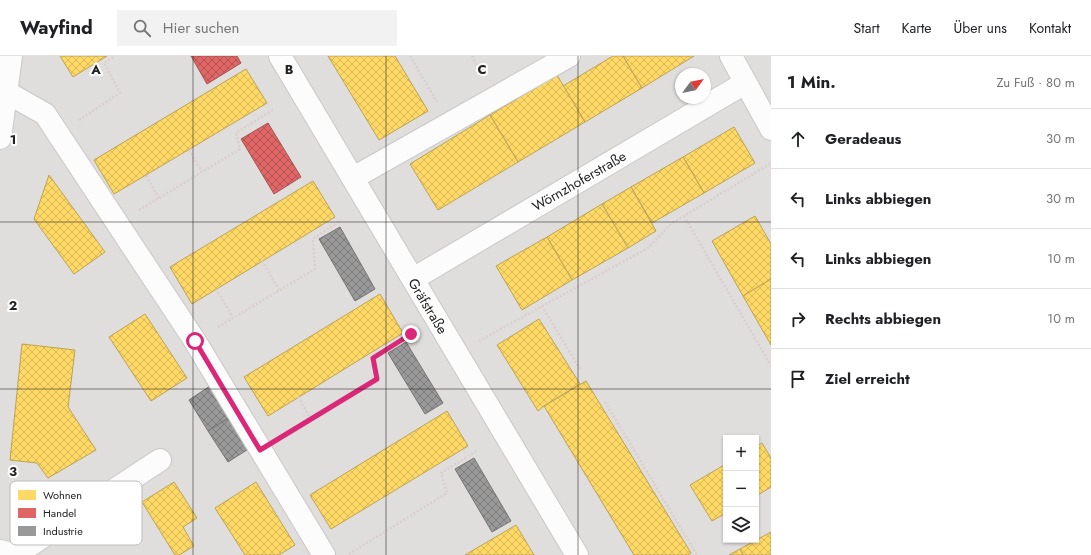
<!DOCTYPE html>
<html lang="de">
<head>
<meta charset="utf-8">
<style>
  body { margin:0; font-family:Jost,sans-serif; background:#f2f2f2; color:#202124 }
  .controls { position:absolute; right:12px; bottom:12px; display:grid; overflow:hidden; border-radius:0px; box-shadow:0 1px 3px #0004 }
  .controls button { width:36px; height:36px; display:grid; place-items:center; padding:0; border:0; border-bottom:1px solid #e0e0e0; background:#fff; color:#202124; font:20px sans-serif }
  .compass { position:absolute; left:675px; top:12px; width:36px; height:36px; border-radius:50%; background:#fff; box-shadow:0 1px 3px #0004; rotate:57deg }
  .stop { position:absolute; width:12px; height:12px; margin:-9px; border:3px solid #db2777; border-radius:50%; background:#fff }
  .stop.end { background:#db2777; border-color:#fff; box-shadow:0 1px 4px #0008 }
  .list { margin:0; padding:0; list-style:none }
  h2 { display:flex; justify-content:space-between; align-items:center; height:52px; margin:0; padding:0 16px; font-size:17px }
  h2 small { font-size:13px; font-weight:400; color:#757577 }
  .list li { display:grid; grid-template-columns:26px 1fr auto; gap:12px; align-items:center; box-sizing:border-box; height:60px; padding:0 16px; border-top:1px solid #e0e0e0 }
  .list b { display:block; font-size:15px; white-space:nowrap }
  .list em { font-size:13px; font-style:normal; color:#757577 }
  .icon { flex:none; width:22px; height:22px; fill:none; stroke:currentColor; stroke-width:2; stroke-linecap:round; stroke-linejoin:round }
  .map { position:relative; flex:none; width:771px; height:499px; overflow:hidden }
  header { display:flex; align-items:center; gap:24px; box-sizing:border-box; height:56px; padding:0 20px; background:#fff; border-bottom:1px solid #e0e0e0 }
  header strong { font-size:19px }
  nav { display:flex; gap:22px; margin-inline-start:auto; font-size:14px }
  .search { width:280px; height:36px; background:#f2f2f2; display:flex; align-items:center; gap:10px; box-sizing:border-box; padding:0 14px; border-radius:0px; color:#757577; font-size:15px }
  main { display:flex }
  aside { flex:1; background:#fff }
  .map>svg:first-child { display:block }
  .residential { fill:#dfdedc; fill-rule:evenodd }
  .homes { fill:url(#homes-cross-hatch); stroke:#bda252 }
  .shops { fill:url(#shops-cross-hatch); stroke:#a75252 }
  .industry { fill:url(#industry-cross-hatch); stroke:#757575 }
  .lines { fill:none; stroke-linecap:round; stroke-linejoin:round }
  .minor-casing { stroke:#c9c8c7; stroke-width:24 }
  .path { stroke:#dccecd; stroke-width:2.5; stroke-dasharray:2 2; stroke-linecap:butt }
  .minor { stroke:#fdfcfc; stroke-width:22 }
  .route { stroke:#db2777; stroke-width:5 }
  .grid { fill:none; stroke:#222; stroke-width:1; stroke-opacity:0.55 }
  .labels { text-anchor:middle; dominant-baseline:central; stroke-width:4; stroke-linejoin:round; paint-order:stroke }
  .street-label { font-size:14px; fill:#222; stroke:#fff }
  .key { fill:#fff; stroke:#bdbdbd; stroke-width:1 }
  .key-label { font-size:11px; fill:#222 }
  .grid-label { font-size:13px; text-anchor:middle; font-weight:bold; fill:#222; stroke:#fff; stroke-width:4; stroke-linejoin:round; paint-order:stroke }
</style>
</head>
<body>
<header>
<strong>Wayfind</strong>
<div class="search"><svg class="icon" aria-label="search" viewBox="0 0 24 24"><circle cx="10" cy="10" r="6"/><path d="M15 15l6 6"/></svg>Hier suchen</div>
<nav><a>Start</a><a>Karte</a><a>Über uns</a><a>Kontakt</a></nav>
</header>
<main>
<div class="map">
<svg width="771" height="499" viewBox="0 0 771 499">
  <defs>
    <pattern id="homes-cross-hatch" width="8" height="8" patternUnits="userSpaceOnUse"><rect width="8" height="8" fill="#ffd966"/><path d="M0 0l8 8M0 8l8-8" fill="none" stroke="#daba58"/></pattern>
    <pattern id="shops-cross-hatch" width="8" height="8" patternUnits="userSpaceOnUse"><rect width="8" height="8" fill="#e06666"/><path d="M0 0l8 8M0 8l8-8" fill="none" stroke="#b55454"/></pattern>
    <pattern id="industry-cross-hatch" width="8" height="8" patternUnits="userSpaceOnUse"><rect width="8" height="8" fill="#999"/><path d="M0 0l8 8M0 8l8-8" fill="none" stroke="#7c7c7c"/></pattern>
  </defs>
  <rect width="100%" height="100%" fill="#f0eeeb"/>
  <path class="residential" d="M0,0H771V499H0ZM681,18H705V42H681ZM726,382H756V484H726Z"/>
  <g class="homes">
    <polygon points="60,0 107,0 73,21"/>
    <polygon points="328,0 395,0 428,55 379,84"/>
    <polygon points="613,0 623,0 642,32 585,66 563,30"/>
    <polygon points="623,0 694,0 642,32"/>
    <polygon points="246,13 267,47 114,138 94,104"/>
    <polygon points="557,19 585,66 518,106 490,59"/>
    <polygon points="490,59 518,106 438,154 410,108"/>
    <polygon points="734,71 755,107 704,137 683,101"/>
    <polygon points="683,101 704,137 652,167 631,131"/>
    <polygon points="49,119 105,196 74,218 34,163"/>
    <polygon points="313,125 335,161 192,248 170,211"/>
    <polygon points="631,131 656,175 628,192 602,148"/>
    <polygon points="602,148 628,192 572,224 547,181"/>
    <polygon points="755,160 771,188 771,223 743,240 712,185"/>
    <polygon points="547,181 572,224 522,254 496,210"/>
    <polygon points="771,223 771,289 743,240"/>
    <polygon points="380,238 403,277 268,360 244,321"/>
    <polygon points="145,258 187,322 151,345 109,281"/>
    <polygon points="539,263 580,328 544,350 538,355 497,289"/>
    <polygon points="22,288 75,294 68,351 96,394 48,422 37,407 10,404"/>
    <polygon points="586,325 691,497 688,499 634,499 544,350"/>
    <polygon points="447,355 468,390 331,473 310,439"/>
    <polygon points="762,387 771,402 771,431 756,440 756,391"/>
    <polygon points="726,408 726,457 712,465 690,429"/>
    <polygon points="174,426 197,462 183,471 194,490 179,499 175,499 142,446"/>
    <polygon points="256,426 295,489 279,499 245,499 215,452"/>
    <polygon points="516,469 534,499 465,499"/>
    <polygon points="771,476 771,499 743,499 740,493"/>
    <polygon points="740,493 743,499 729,499"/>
  </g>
  <g class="shops">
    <polygon points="191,0 237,0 241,7 207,28"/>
    <polygon points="268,67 301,121 274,138 241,83"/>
  </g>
  <g class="industry">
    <polygon points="340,171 375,233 355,245 319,183"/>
    <polygon points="406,286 443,347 425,358 388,297"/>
    <polygon points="210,330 230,361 208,375 189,344"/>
    <polygon points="230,361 250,392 228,406 208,375"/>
    <polygon points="474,402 511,465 492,476 455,413"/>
  </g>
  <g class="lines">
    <g class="minor-casing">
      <g id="minor">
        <polyline points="280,0 577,499"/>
        <polyline points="731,0 771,73"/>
        <polyline points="6,36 45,58 195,285 324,499"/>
        <polyline points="0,82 11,0"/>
        <polyline points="353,122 569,0"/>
        <polyline points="413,223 745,27"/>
        <polyline points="0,495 15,499 160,404"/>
      </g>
    </g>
    <g class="path">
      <polyline points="410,0 437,46"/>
      <polyline points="472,0 481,19"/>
      <polyline points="79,64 120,37 104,7 115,0"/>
      <polyline points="189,94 202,116"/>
      <polyline points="146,120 159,142"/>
      <polyline points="139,154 240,93 236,77 274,53"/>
      <polyline points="684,160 771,310"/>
      <polyline points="262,205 279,234"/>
      <polyline points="216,233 233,262"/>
      <polyline points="542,250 580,313"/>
      <polyline points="218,271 315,213 313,183 341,164"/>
      <polyline points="479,285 648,192 671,168 771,107"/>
      <polyline points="298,341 311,363"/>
      <polyline points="605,346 697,499"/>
      <polyline points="283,380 377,323 373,302 411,278"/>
      <polyline points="349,498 447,437 441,417 478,394"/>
    </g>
    <use href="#minor" class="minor"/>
  </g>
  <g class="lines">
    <polyline class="route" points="195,285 260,394 377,323 373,302 411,278"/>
  </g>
  <path class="grid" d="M193,0V499M386,0V499M578,0V499M0,166H771M0,333H771"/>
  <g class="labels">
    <g class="street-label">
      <text transform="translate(579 125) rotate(-30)">Wörnzhoferstraße</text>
      <text transform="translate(428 250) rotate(59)">Gräfstraße</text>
    </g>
  </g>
  <rect x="10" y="425" width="132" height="64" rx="6" class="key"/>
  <rect x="18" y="434" width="18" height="10" fill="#ffd966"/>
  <rect x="18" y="452" width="18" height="10" fill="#e06666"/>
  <rect x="18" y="470" width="18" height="10" fill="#999"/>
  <g class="key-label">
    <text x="43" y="443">Wohnen</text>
    <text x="43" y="461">Handel</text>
    <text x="43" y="479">Industrie</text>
  </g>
  <g class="grid-label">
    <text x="96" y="18">A</text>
    <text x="289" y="18">B</text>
    <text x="482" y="18">C</text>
    <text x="13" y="88">1</text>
    <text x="13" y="254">2</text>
    <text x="13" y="420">3</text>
  </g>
</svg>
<div class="controls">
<button>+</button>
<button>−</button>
<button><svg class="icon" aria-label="layers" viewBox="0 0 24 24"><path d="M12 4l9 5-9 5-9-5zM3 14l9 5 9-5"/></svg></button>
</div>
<svg class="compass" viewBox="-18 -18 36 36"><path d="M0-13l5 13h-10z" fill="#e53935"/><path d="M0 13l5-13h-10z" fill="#757577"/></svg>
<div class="stop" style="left:195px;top:285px"></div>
<div class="stop end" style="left:411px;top:278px"></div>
</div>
<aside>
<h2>1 Min.<small>Zu Fuß · 80 m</small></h2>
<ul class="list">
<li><svg class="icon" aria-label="ahead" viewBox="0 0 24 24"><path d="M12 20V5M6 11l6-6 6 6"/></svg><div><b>Geradeaus</b></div><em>30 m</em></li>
<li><svg class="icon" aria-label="left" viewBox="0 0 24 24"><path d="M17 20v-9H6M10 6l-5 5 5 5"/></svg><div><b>Links abbiegen</b></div><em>30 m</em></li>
<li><svg class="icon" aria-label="left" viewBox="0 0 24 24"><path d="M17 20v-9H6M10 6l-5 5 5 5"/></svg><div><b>Links abbiegen</b></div><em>10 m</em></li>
<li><svg class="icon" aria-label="right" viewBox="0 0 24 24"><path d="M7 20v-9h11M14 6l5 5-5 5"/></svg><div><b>Rechts abbiegen</b></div><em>10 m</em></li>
<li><svg class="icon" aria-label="arrive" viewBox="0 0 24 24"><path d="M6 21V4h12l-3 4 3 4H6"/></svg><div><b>Ziel erreicht</b></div></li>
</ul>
</aside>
</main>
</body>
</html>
